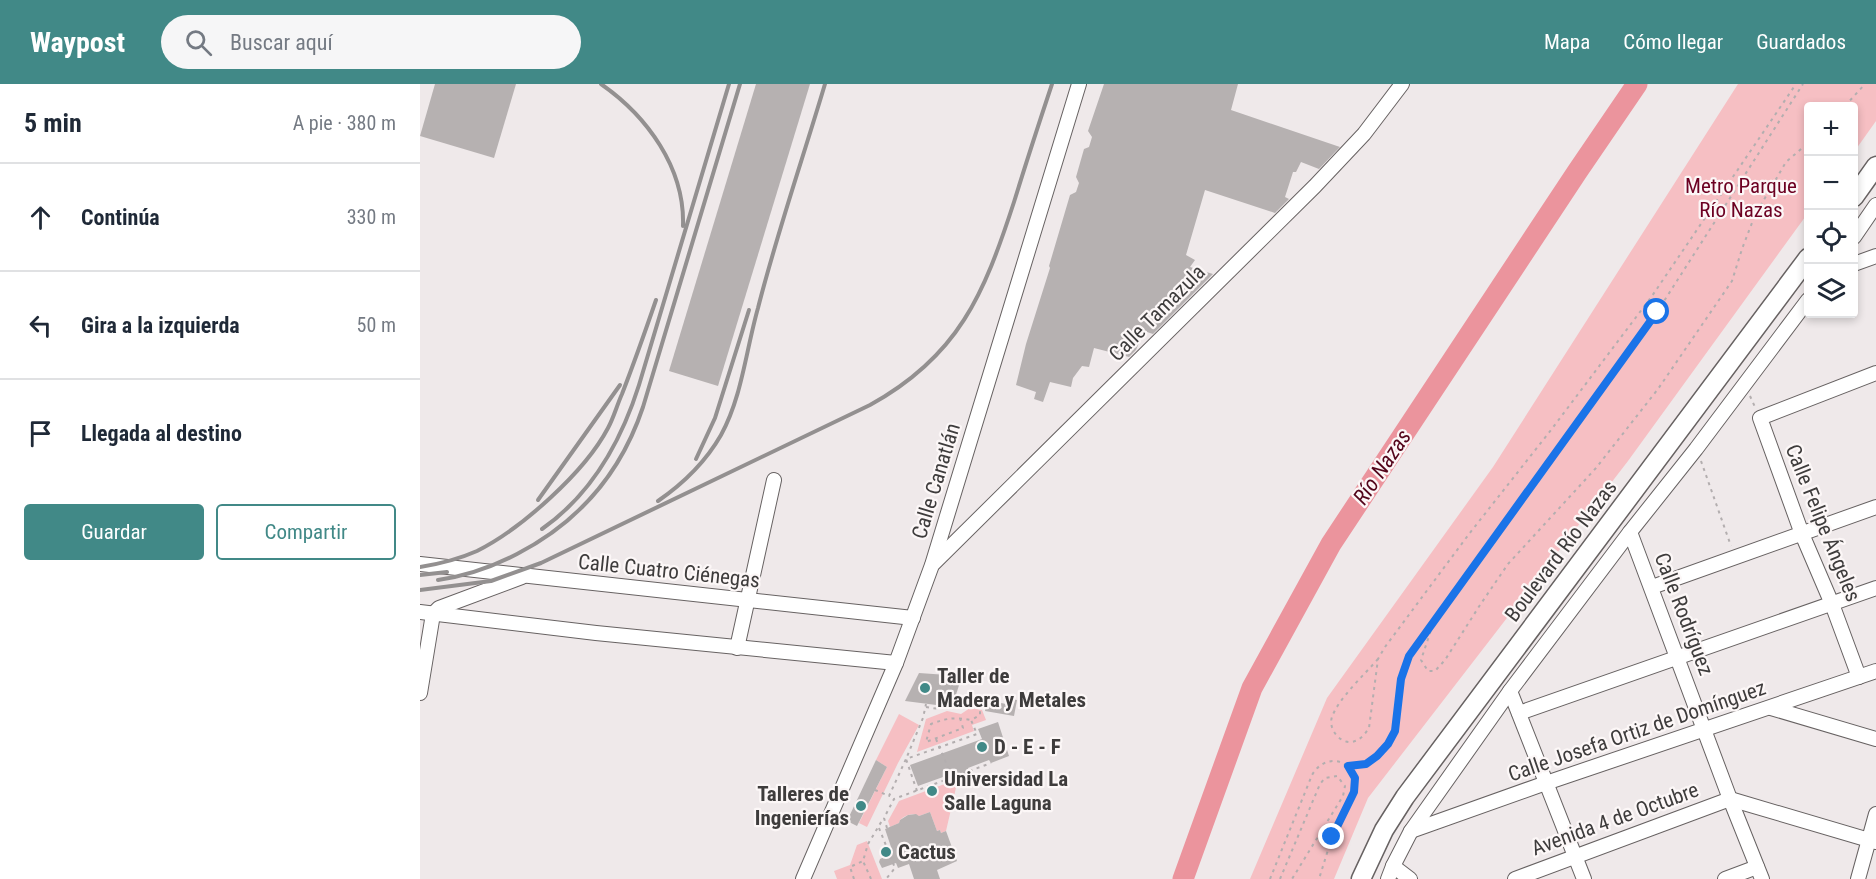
<!DOCTYPE html>
<html lang="es">
<head>
<meta charset="utf-8">
<style>
  body { margin:0; font-family:"Roboto Condensed",sans-serif; background:#f6f6f7; color:#1f2937 }
  .controls { position:absolute; right:18px; top:18px; display:grid; overflow:hidden; border-radius:6px; box-shadow:0 3px 9px #0003 }
  .controls button { width:54px; height:54px; display:grid; place-items:center; padding:0; border:0; border-bottom:2px solid #e0e1e3; background:#fff; color:#1f2937; font:30px sans-serif }
  .stop { position:absolute; width:18px; height:18px; margin:-14px; border:4px solid #1a73e8; border-radius:50%; background:#fff }
  .stop.end { background:#1a73e8; border-color:#fff; box-shadow:0 2px 6px #0008 }
  .list { margin:0; padding:0; list-style:none }
  h2 { display:flex; justify-content:space-between; align-items:center; height:78px; margin:0; padding:0 24px; font-size:26px }
  h2 small { font-size:20px; font-weight:400; color:#747a83 }
  .list li { display:grid; grid-template-columns:39px 1fr auto; gap:18px; align-items:center; box-sizing:border-box; height:108px; padding:0 24px; border-top:2px solid #e0e1e3 }
  .list b { display:block; font-size:22px; white-space:nowrap }
  .list em { font-size:20px; font-style:normal; color:#747a83 }
  .actions { display:flex; gap:12px; padding:18px 24px }
  .actions a { flex:1; padding:14px 0; border:2px solid #418987; border-radius:6px; text-align:center; font-size:21px; color:#418987 }
  .actions .main { background:#418987; color:#fff }
  .icon { flex:none; width:33px; height:33px; fill:none; stroke:currentColor; stroke-width:2; stroke-linecap:round; stroke-linejoin:round }
  .map { position:relative; flex:none; width:1456px; height:795px; overflow:hidden }
  header { display:flex; align-items:center; gap:36px; box-sizing:border-box; height:84px; padding:0 30px; background:#418987; color:#fff }
  header strong { font-size:28px }
  nav { display:flex; gap:33px; margin-inline-start:auto; font-size:21px }
  .search { width:420px; height:54px; background:#f6f6f7; display:flex; align-items:center; gap:15px; box-sizing:border-box; padding:0 21px; border-radius:33px; color:#747a83; font-size:22px }
  main { display:flex }
  aside { flex:1; background:#fff }
  .map>svg:first-child { display:block }
  .green { fill:#f6bfc3 }
  .lines { fill:none; stroke-linecap:round; stroke-linejoin:round }
  .river { stroke:#eb949d; stroke-width:21 }
  .building { fill:#b6b1b1 }
  .minor-casing { stroke:#676262; stroke-width:16 }
  .major-casing { stroke:#676262; stroke-width:21 }
  .path { stroke:#b3aeaf; stroke-width:2; stroke-dasharray:3 4.5; stroke-linecap:butt }
  .minor { stroke:#fff; stroke-width:14 }
  .major { stroke:#fff; stroke-width:18 }
  .rail { stroke:#939090; stroke-width:4 }
  .route { stroke:#1a73e8; stroke-width:8 }
  .poi-dot { fill:#418987; stroke:#fcf7f7; stroke-width:2 }
  .labels { text-anchor:middle; dominant-baseline:central; stroke-width:4.5; stroke-linejoin:round; paint-order:stroke }
  .park-label { font-size:21px; fill:#6c0022; stroke:#fcf7f7 }
  .street-label { font-size:21px; fill:#3e3c3c; stroke:#fcf7f7 }
  .poi-label { font-size:21px; font-weight:bold; fill:#3e3c3c; stroke:#fcf7f7; text-anchor:start }
  .water-label { font-size:22px; font-style:italic; fill:#54051b; stroke:#fcf7f7 }
</style>
</head>
<body>
<header>
<strong>Waypost</strong>
<div class="search"><svg class="icon" aria-label="search" viewBox="0 0 24 24"><circle cx="10" cy="10" r="6"/><path d="M15 15l6 6"/></svg>Buscar aquí</div>
<nav><a>Mapa</a><a>Cómo llegar</a><a>Guardados</a></nav>
</header>
<main>
<aside>
<h2>5 min<small>A pie · 380 m</small></h2>
<ul class="list">
<li><svg class="icon" aria-label="ahead" viewBox="0 0 24 24"><path d="M12 20V5M6 11l6-6 6 6"/></svg><div><b>Continúa</b></div><em>330 m</em></li>
<li><svg class="icon" aria-label="left" viewBox="0 0 24 24"><path d="M17 20v-9H6M10 6l-5 5 5 5"/></svg><div><b>Gira a la izquierda</b></div><em>50 m</em></li>
<li><svg class="icon" aria-label="arrive" viewBox="0 0 24 24"><path d="M6 21V4h12l-3 4 3 4H6"/></svg><div><b>Llegada al destino</b></div></li>
</ul>
<div class="actions"><a class="main">Guardar</a><a>Compartir</a></div>
</aside>
<div class="map">
<svg width="1456" height="795" viewBox="0 0 1456 795">
  <rect width="100%" height="100%" fill="#efe9ea"/>
  <g class="green">
    <polygon points="1318,0 1456,0 1456,37 1434,68 1434,22 1388,22 1388,129 1208,377 948,714 914,795 830,795 907,614 1073,383"/>
    <polygon points="550,624 562,626 566,636 552,641 554,647 497,668 506,635 527,627 541,630"/>
    <polygon points="479,630 499,641 478,679 447,743 439,739 467,683 456,676"/>
    <path d="M538,695L526,747L521,749L520,746L517,747L510,728L499,732C492,728 485,731 480,736L479,739L470,743L468,737L479,717Z"/>
    <polygon points="447,757 462,795 417,795 414,787 430,781 437,761"/>
  </g>
  <g class="lines">
    <polyline class="river" points="763,795 832,604 911,460 1157,88 1217,0"/>
  </g>
  <g class="building">
    <polygon points="15,0 96,0 74,74 0,52"/>
    <polygon points="336,0 390,0 298,302 249,287"/>
    <polygon points="684,0 818,0 811,26 920,63 899,85 881,78 876,88 873,88 865,113 869,115 855,129 785,106 766,171 775,176 770,183 793,190 733,250 724,247 716,266 709,273 674,264 669,283 662,282 653,294 651,303 630,298 623,318 614,315 616,308 596,301 606,260 630,184 629,182 650,111 656,108 659,99 656,93 664,65 669,63 672,53 668,47"/>
    <polygon points="499,589 542,592 532,623 485,617"/>
    <polygon points="586,614 597,616 594,632 565,627 567,616 586,620"/>
    <polygon points="578,638 589,672 571,679 569,676 548,684 551,694 541,697 537,688 498,702 490,681 562,655 558,645"/>
    <polygon points="456,676 467,683 437,742 427,737"/>
    <polygon points="510,728 517,747 520,746 521,749 526,747 537,777 517,786 520,795 494,795 489,780 478,784 476,779 462,784 459,778 460,775 473,769 465,745 479,739 480,736 488,731 496,730 499,732"/>
  </g>
  <g class="lines">
    <g class="minor-casing">
      <g id="minor">
        <polyline points="1434,153 1456,121"/>
        <polyline points="1434,180 1456,172"/>
        <polyline points="1210,448 1310,715 1342,795"/>
        <polyline points="514,479 895,102 944,50 982,0"/>
        <polyline points="0,480 493,534"/>
        <polyline points="1232,503 1456,423"/>
        <polyline points="0,528 176,549 476,579"/>
        <polyline points="317,564 354,396"/>
        <polyline points="1439,593 1412,520 1382,450 1340,334 1456,289"/>
        <polyline points="1090,607 1164,795"/>
        <polyline points="0,609 13,530 19,524 102,493"/>
        <polyline points="1351,624 1456,655"/>
        <polyline points="1099,629 1456,504"/>
        <polyline points="991,747 1126,699 1456,587"/>
        <polyline points="973,782 990,795"/>
        <polyline points="383,795 476,579 512,481 659,0"/>
        <polyline points="968,795 973,782 991,747 1090,607 1210,448 1276,365 1388,216"/>
        <polyline points="1095,795 1310,715 1456,758"/>
        <polyline points="1305,795 1337,783"/>
        <polyline points="1438,795 1456,730"/>
      </g>
    </g>
    <g class="major-casing">
      <g id="major">
        <polyline points="1434,113 1456,82"/>
        <polyline points="941,795 964,746 985,713 1388,174"/>
      </g>
    </g>
    <g class="path">
      <polyline points="1425,22 1445,0"/>
      <polyline points="1330,312 1335,323"/>
      <polyline points="1281,377 1311,462"/>
      <polyline points="1013,540 1001,576 1008,587 1015,587 1025,576 1060,521 1088,480 1176,384 1238,305 1312,197 1322,165 1335,131 1366,78 1388,59"/>
      <path d="M958,575C945,590 918,615 912,633C908,644 919,659 931,658C940,657 945,650 949,644L958,575L965,563L1049,450L1131,346L1232,212L1376,0"/>
      <polyline points="506,623 519,625 519,622"/>
      <path d="M540,634L543,644L506,658L511,640C527,634 534,633 551,636"/>
      <polyline points="516,655 532,693"/>
      <polyline points="928,682 946,680 957,672 968,660 975,647 981,595 989,572 1237,228 1383,0"/>
      <polyline points="455,706 469,712 486,675 557,650 551,636 560,631 560,621 566,622"/>
      <polyline points="497,707 486,675 503,634 506,620"/>
      <polyline points="459,744 475,784 466,795"/>
      <polyline points="467,744 464,734 474,715 571,679"/>
      <polyline points="434,795 430,783 443,777"/>
      <polyline points="451,795 443,777 448,760 463,735"/>
      <path d="M850,795L892,691C907,665 941,678 934,708L912,753L899,795"/>
      <polyline points="860,795 900,700 905,694 917,692 925,702 923,712 872,795"/>
    </g>
    <use href="#minor" class="minor"/>
    <use href="#major" class="major"/>
    <g class="rail">
      <path d="M181,0C227,32 265,84 263,142"/>
      <polyline points="276,375 295,334 329,226"/>
      <polyline points="118,416 200,301"/>
      <path d="M238,417C264,399 285,379 301,351C322,313 326,266 338,224C357,149 383,74 405,0"/>
      <path d="M122,445C172,410 201,358 219,301L309,0"/>
      <path d="M0,483C19,480 39,475 57,467C101,445 165,388 188,344C194,333 197,321 202,310C214,279 225,248 236,216"/>
      <polyline points="0,491 27,488"/>
      <path d="M18,496C46,492 72,483 97,470C159,438 201,389 223,323L320,0"/>
      <path d="M0,506L71,497L121,479L450,321C539,272 564,210 594,118C606,79 619,39 632,0"/>
    </g>
  </g>
  <g class="lines">
    <polyline class="route" points="912,753 934,708 935,694 928,682 946,680 957,672 968,660 975,647 981,595 989,572 1237,228"/>
  </g>
  <g class="poi-dot">
    <circle cx="505" cy="604" r="6"/>
    <circle cx="562" cy="663" r="6"/>
    <circle cx="512" cy="707" r="6"/>
    <circle cx="441" cy="722" r="6"/>
    <circle cx="466" cy="768" r="6"/>
  </g>
  <g class="labels">
    <g class="park-label">
      <text x="1321" y="102">Metro Parque<tspan x="1321" dy="24">Río Nazas</tspan></text>
    </g>
    <g class="street-label">
      <text transform="translate(737 229) rotate(-45)">Calle Tamazula</text>
      <text transform="translate(516 397) rotate(-73)">Calle Canatlán</text>
      <text transform="translate(1403 439) rotate(68)">Calle Felipe Ángeles</text>
      <text transform="translate(1141 467) rotate(-53)">Boulevard Río Nazas</text>
      <text transform="translate(249 487) rotate(6)">Calle Cuatro Ciénegas</text>
      <text transform="translate(1264 530) rotate(69)">Calle Rodríguez</text>
      <text transform="translate(1217 647) rotate(-19)">Calle Josefa Ortiz de Domínguez</text>
      <text transform="translate(1195 735) rotate(-20)">Avenida 4 de Octubre</text>
    </g>
    <g class="poi-label">
      <text x="517" y="592">Taller de<tspan x="517" dy="24">Madera y Metales</tspan></text>
      <text x="574" y="663">D - E - F</text>
      <text x="524" y="695">Universidad La<tspan x="524" dy="24">Salle Laguna</tspan></text>
      <text x="429" y="710" text-anchor="end">Talleres de<tspan x="429" dy="24">Ingenierías</tspan></text>
      <text x="478" y="768">Cactus</text>
    </g>
    <g class="water-label">
      <text transform="translate(962 383) rotate(-56)">Río Nazas</text>
    </g>
  </g>
</svg>
<div class="controls">
<button>+</button>
<button>−</button>
<button><svg class="icon" aria-label="locate" viewBox="0 0 24 24"><circle cx="12" cy="12" r="6"/><path d="M12 2v4M12 18v4M2 12h4M18 12h4"/></svg></button>
<button><svg class="icon" aria-label="layers" viewBox="0 0 24 24"><path d="M12 4l9 5-9 5-9-5zM3 14l9 5 9-5"/></svg></button>
</div>
<div class="stop" style="left:1237px;top:228px"></div>
<div class="stop end" style="left:912px;top:753px"></div>
</div>
</main>
</body>
</html>
